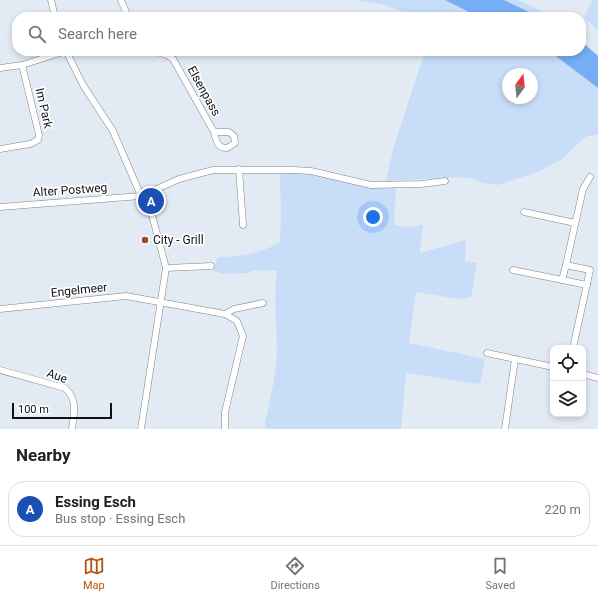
<!DOCTYPE html>
<html lang="en">
<head>
<meta charset="utf-8">
<style>
  body { margin:0; font-family:Roboto,sans-serif; background:#f6f6f6; color:#202124 }
  .controls { position:absolute; right:12px; bottom:12px; display:grid; overflow:hidden; border-radius:8px; box-shadow:0 2px 6px #0003 }
  .controls button { width:36px; height:36px; display:grid; place-items:center; padding:0; border:0; border-bottom:1px solid #e0e0e0; background:#fff; color:#202124; font:20px sans-serif }
  .compass { position:absolute; left:502px; top:68px; width:36px; height:36px; border-radius:50%; background:#fff; box-shadow:0 2px 6px #0003; rotate:15deg }
  .scale { position:absolute; left:12px; bottom:10px; width:100px; box-sizing:border-box; padding-left:4px; border:2px solid #0f1215; border-top:0; font-size:11px; line-height:14px; white-space:nowrap; color:#0f1215; -webkit-text-stroke:3px #fff; paint-order:stroke }
  .you { position:absolute; left:373px; top:217px; width:14px; height:14px; margin:-10px; border:3px solid #fff; border-radius:50%; background:#1a73e8; box-shadow:0 0 0 6px #1a73e833 }
  .badge { display:grid; place-items:center; width:26px; height:26px; border-radius:50%; background:#b45309; color:#fff; font-size:13px; font-weight:700 }
  .pin { position:absolute; translate:-50% -50%; border:2px solid #fff; box-shadow:0 1px 4px #0006 }
  .list { margin:0; padding:0; list-style:none }
  h2 { display:flex; justify-content:space-between; align-items:center; height:52px; margin:0; padding:0 16px; font-size:17px }
  h2 small { font-size:13px; font-weight:400; color:#757577 }
  .list li { display:grid; grid-template-columns:26px 1fr auto; gap:12px; align-items:center; box-sizing:border-box; height:56px; margin:0 8px 8px; padding:0 8px; border:1px solid #e0e0e0; border-radius:16px }
  .list b { display:block; font-size:15px; white-space:nowrap }
  .list p { margin:0; font-size:13px; white-space:nowrap; color:#757577 }
  .list em { font-size:13px; font-style:normal; color:#757577 }
  .icon { flex:none; width:22px; height:22px; fill:none; stroke:currentColor; stroke-width:2; stroke-linecap:round; stroke-linejoin:round }
  .map { position:relative; flex:none; width:598px; height:429px; overflow:hidden }
  .search { position:absolute; background:#fff; box-shadow:0 2px 6px #0003; left:12px; right:12px; top:12px; height:44px; display:flex; align-items:center; gap:10px; box-sizing:border-box; padding:0 14px; border-radius:16px; color:#757577; font-size:15px }
  .sheet { height:116px; background:#fff }
  nav { display:flex; justify-content:space-around; align-items:center; box-sizing:border-box; height:56px; border-top:1px solid #e0e0e0; background:#fff; font-size:11px; color:#757577 }
  nav a { display:grid; justify-items:center; gap:2px }
  nav .on { color:#b45309 }
  .map>svg:first-child { display:block }
  .green { fill:#c8ddf8; fill-rule:evenodd }
  .water { fill:#76aef5 }
  .lines { fill:none; stroke-linecap:round; stroke-linejoin:round }
  .minor-casing { stroke:#7c838c; stroke-width:7 }
  .minor { stroke:#fff; stroke-width:6 }
  .poi-dot { fill:#924a27; stroke:#fff; stroke-width:1.5 }
  .labels { text-anchor:middle; dominant-baseline:central; stroke-width:3.5; stroke-linejoin:round; paint-order:stroke }
  .street-label { font-size:12px; fill:#0f1215; stroke:#fff }
  .poi-label { font-size:12px; fill:#0f1215; stroke:#fff; text-anchor:start }
</style>
</head>
<body>
<div class="map">
<svg width="598" height="429" viewBox="0 0 598 429">
  <rect width="100%" height="100%" fill="#e2eaf4"/>
  <g class="green">
    <polygon points="355,0 445,0 479,17 417,17 382,4"/>
    <polygon points="504,0 518,0 554,17 540,17"/>
    <polygon points="593,0 598,0 598,30 584,17"/>
    <path d="M425,51H549L598,88V134L585,137L562,159L538,172L498,185L482,183L470,178L454,177L386,181L393,149ZM508,74H532V98H508Z"/>
    <path d="M282,172H304L366,187H396L394,225L407,227L423,225L420,253L466,240L465,261L477,263L471,297L458,299L416,292L409,343L485,359L480,384L406,373L401,429H266L265,423C270,400 276,376 277,352C277,325 273,299 277,271L256,270L247,273L222,274L213,270L217,259L220,257C241,257 262,253 280,242L281,213L280,175Z"/>
  </g>
  <g class="water">
    <polygon points="445,0 504,0 540,17 479,17"/>
    <polygon points="581,41 598,56 598,88 549,51 581,51"/>
  </g>
  <g class="lines">
    <g class="minor-casing">
      <g id="minor">
        <polyline points="51,0 55,17"/>
        <polyline points="121,0 128,17"/>
        <polyline points="66,51 83,85 113,131 141,196 152,215 166,268 141,429"/>
        <path d="M153,51L167,55L173,59L214,132C216,140 217,148 227,148L235,143L234,136L229,132H214"/>
        <polyline points="0,68 22,65 66,51"/>
        <polyline points="0,149 30,144 38,140 39,135 22,65"/>
        <polyline points="239,169 243,225"/>
        <polyline points="0,207 141,196 179,179 213,170 293,170 311,171 371,185 421,184 445,181"/>
        <polyline points="524,212 575,223"/>
        <polyline points="166,268 211,266"/>
        <polyline points="513,270 587,285"/>
        <polyline points="562,280 566,265"/>
        <polyline points="0,309 126,296 225,314 237,321 243,336 225,412 225,429"/>
        <polyline points="225,314 234,309 263,303"/>
        <polyline points="573,348 590,270 566,265 583,189 590,177"/>
        <polyline points="487,353 553,367"/>
        <path d="M0,370L65,388C78,400 74,413 72,429"/>
        <polyline points="583,374 598,378"/>
        <polyline points="505,429 515,359"/>
      </g>
    </g>
    <use href="#minor" class="minor"/>
  </g>
  <circle class="poi-dot" cx="145" cy="240" r="4"/>
  <g class="labels">
    <g class="street-label">
      <text transform="translate(204 91) rotate(61)">Elsenpass</text>
      <text transform="translate(44 108) rotate(77)">Im Park</text>
      <text transform="translate(70 190) rotate(-4)">Alter Postweg</text>
      <text transform="translate(79 290) rotate(-6)">Engelmeer</text>
      <text transform="translate(57 376) rotate(20)">Aue</text>
    </g>
    <g class="poi-label">
      <text x="153" y="240">City - Grill</text>
    </g>
  </g>
</svg>
<div class="controls">
<button><svg class="icon" aria-label="locate" viewBox="0 0 24 24"><circle cx="12" cy="12" r="6"/><path d="M12 2v4M12 18v4M2 12h4M18 12h4"/></svg></button>
<button><svg class="icon" aria-label="layers" viewBox="0 0 24 24"><path d="M12 4l9 5-9 5-9-5zM3 14l9 5 9-5"/></svg></button>
</div>
<svg class="compass" viewBox="-18 -18 36 36"><path d="M0-13l5 13h-10z" fill="#e53935"/><path d="M0 13l5-13h-10z" fill="#757577"/></svg>
<div class="scale">100 m</div>
<div class="you"></div>
<div class="pin badge" style="left:151px;top:201px;background:#1a4fb4">A</div>
<div class="search"><svg class="icon" aria-label="search" viewBox="0 0 24 24"><circle cx="10" cy="10" r="6"/><path d="M15 15l6 6"/></svg>Search here</div>
</div>
<section class="sheet">
<h2>Nearby<small></small></h2>
<ul class="list">
<li><span class="badge" style="background:#1a4fb4">A</span><div><b>Essing Esch</b><p>Bus stop · Essing Esch</p></div><em>220 m</em></li>
</ul>
</section>
<nav>
<a class="on"><svg class="icon" aria-label="map" viewBox="0 0 24 24"><path d="M3 6l6-2 6 2 6-2v14l-6 2-6-2-6 2zM9 4v14M15 6v14"/></svg>Map</a>
<a><svg class="icon" aria-label="directions" viewBox="0 0 24 24"><path d="M12 3l9 9-9 9-9-9zM9 14v-3h6M13 9l2 2-2 2"/></svg>Directions</a>
<a><svg class="icon" aria-label="saved" viewBox="0 0 24 24"><path d="M7 4h10v16l-5-4-5 4z"/></svg>Saved</a>
</nav>
</body>
</html>
